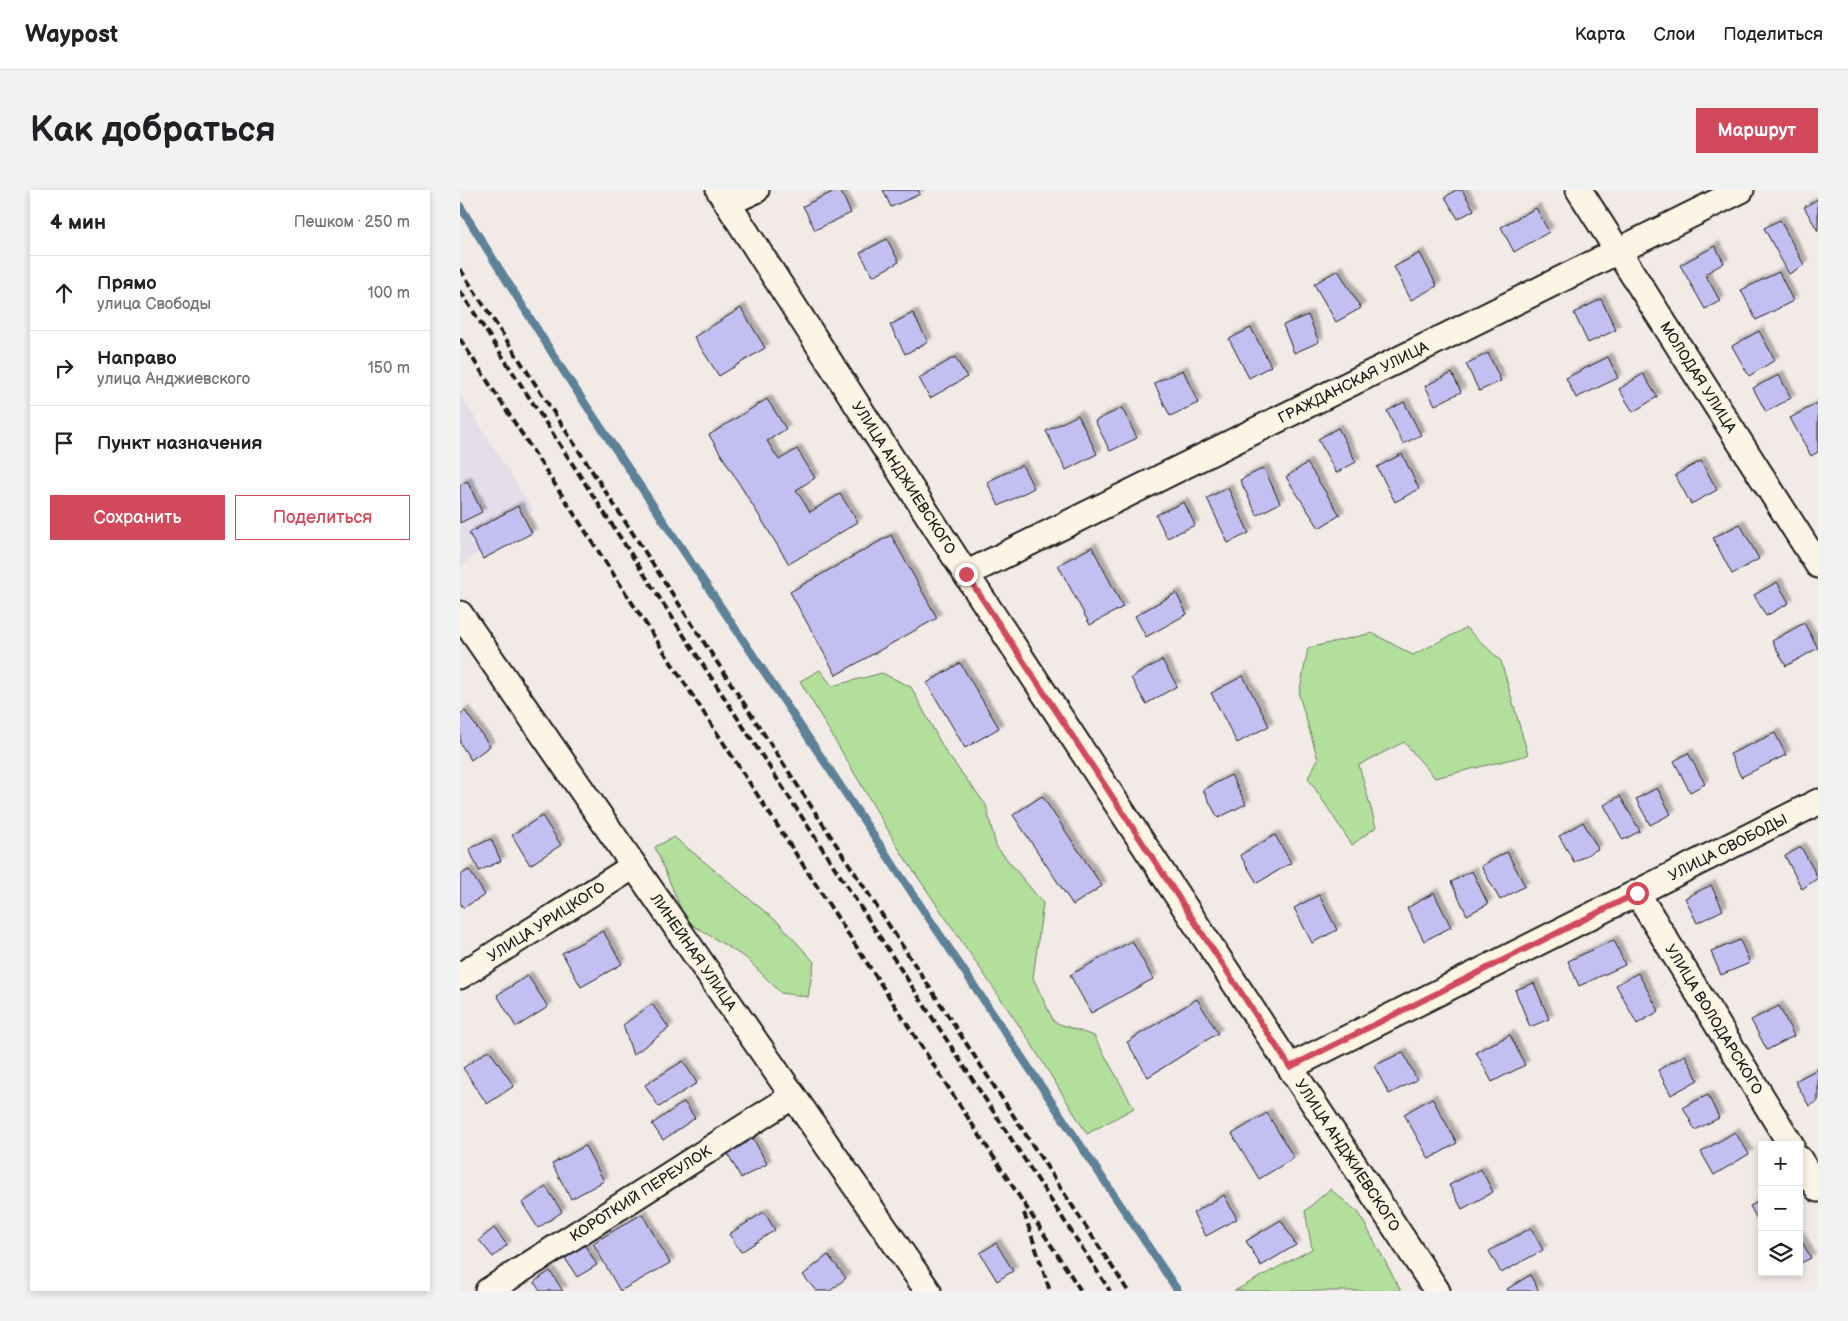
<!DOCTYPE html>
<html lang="ru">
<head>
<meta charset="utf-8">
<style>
  body { margin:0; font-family:"Balsamiq Sans",sans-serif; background:#f2f2f2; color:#202124 }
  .controls { position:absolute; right:15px; bottom:15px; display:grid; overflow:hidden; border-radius:0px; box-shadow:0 2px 8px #0003 }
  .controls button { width:45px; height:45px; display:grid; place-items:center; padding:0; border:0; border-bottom:1px solid #e0e0e0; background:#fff; color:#202124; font:25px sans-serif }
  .stop { position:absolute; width:15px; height:15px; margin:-11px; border:4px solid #d1495b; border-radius:50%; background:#fff }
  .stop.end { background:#d1495b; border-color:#fff; box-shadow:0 1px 5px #0008 }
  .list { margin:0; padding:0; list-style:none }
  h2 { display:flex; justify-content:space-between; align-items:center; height:65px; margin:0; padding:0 20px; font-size:21px }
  h2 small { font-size:16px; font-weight:400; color:#757577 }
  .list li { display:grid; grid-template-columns:32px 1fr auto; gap:15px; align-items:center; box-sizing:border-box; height:75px; padding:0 20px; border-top:1px solid #e0e0e0 }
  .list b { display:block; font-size:19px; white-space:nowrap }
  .list p { margin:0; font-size:16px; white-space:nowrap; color:#757577 }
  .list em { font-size:16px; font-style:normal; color:#757577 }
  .actions { display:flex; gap:10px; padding:15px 20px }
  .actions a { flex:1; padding:11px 0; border:1px solid #d1495b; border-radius:0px; text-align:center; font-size:18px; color:#d1495b }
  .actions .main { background:#d1495b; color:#fff }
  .icon { flex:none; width:28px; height:28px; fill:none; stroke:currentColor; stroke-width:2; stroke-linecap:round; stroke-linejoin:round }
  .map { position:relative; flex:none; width:1358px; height:1101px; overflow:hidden; border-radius:0px }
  header { display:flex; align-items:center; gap:30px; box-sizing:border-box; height:70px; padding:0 25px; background:#fff; border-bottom:1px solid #e0e0e0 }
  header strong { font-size:24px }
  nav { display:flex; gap:28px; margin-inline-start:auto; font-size:18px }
  .intro { display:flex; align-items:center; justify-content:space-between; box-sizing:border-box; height:120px; padding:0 30px }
  h1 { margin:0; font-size:35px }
  .button { padding:12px 22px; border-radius:0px; background:#d1495b; color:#fff; font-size:18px; font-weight:700 }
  main { display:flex; gap:30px; padding:0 30px }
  aside { flex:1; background:#fff; border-radius:0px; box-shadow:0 2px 8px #0003 }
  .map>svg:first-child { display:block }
  .built { fill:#e4ddea }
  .green { fill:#b3df9d; stroke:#687e5c }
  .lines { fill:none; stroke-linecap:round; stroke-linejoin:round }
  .stream { stroke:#5d8197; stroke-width:8 }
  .building { fill:#c4bff1; stroke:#1c1c1c; filter:url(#shadow) }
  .street-casing { stroke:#1c1c1c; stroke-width:29 }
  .street { stroke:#fcf5e5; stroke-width:25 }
  .rail { stroke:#1c1c1c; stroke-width:4; stroke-dasharray:8 4; stroke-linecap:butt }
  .route { stroke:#d1495b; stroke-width:6 }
  .labels { text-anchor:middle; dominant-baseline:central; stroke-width:5; stroke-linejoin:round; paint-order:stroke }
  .street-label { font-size:15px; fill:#1c1c1c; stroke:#fcf5e5 }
</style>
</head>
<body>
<header>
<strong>Waypost</strong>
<nav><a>Карта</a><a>Слои</a><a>Поделиться</a></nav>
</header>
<div class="intro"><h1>Как добраться</h1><a class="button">Маршрут</a></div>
<main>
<aside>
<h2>4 мин<small>Пешком · 250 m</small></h2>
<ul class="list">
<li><svg class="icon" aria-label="ahead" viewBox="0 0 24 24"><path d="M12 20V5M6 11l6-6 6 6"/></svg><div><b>Прямо</b><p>улица Свободы</p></div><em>100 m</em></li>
<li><svg class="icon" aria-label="right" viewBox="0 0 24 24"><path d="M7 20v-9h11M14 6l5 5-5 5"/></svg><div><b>Направо</b><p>улица Анджиевского</p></div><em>150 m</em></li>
<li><svg class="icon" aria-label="arrive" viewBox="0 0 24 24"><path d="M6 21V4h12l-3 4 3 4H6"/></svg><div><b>Пункт назначения</b></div></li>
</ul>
<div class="actions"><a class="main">Сохранить</a><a>Поделиться</a></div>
</aside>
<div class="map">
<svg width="1358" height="1101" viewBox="0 0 1358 1101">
  <defs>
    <filter id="shadow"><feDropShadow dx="4.5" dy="-4.5" stdDeviation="1" flood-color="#0004"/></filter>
  </defs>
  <rect width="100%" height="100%" fill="#f1eae7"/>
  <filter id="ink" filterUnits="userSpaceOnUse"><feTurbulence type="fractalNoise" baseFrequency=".02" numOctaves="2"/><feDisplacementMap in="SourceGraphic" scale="10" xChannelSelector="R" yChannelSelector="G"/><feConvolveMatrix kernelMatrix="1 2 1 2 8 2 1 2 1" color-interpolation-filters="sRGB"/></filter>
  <g filter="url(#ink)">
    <polygon class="built" points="0,204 73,320 0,377"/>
    <g class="green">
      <polygon points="1006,438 1041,471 1068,565 975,588 944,552 899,575 916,637 892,655 848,588 858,569 839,505 848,458 912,443 953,465"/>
      <polygon points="360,480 372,496 422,483 451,497 485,561 526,615 536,656 583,713 573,788 594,832 634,846 674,918 627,944 567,847 442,664 340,491"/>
      <polygon points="214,647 320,734 354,772 348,807 321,803 286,768 226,731 195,657"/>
      <polygon points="870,999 899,1023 941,1101 774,1101 852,1059 845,1021"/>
    </g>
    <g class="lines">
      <polyline class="stream" points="0,16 104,182 718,1101"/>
    </g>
    <g class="building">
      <polygon points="377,0 380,0 391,23 355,40 343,16"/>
      <polygon points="423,0 458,0 460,4 431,17"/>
      <polygon points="996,0 1002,0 1014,20 998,29 985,7"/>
      <polygon points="1358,9 1358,41 1344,17"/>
      <polygon points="1076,18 1089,42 1054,62 1041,37"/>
      <polygon points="1320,30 1344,75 1329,84 1304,38"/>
      <polygon points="427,49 439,72 413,86 400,63"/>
      <polygon points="1255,56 1264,73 1245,84 1260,111 1245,119 1220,75"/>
      <polygon points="960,63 977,96 951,110 934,77"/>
      <polygon points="878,80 901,118 876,132 854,94"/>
      <polygon points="1319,82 1333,111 1296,130 1281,100"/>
      <polygon points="1141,109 1156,140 1128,153 1114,123"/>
      <polygon points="281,118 305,158 259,186 234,147"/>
      <polygon points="453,123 468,152 445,164 430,135"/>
      <polygon points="848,125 859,152 834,163 823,135"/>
      <polygon points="791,138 811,176 789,188 769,149"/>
      <polygon points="1299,141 1315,170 1289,186 1272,156"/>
      <polygon points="1028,163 1041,191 1019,201 1006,174"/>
      <polygon points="495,167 507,187 470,208 459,188"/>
      <polygon points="1148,167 1158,188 1116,208 1106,188"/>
      <polygon points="723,180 738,213 710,226 694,193"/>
      <polygon points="992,183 1001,202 975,215 965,196"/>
      <polygon points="1183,184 1197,207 1173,222 1159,199"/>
      <polygon points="1319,185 1331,208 1306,222 1293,198"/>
      <polygon points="307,209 326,239 307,251 319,270 337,259 355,288 336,300 350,322 380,304 398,332 329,374 249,245"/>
      <polygon points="944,212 961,245 943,254 927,221"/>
      <polygon points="1358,213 1358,262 1351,266 1330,228"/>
      <polygon points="662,218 677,248 650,261 635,231"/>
      <polygon points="618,225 637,264 606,280 586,241"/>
      <polygon points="878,238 896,272 876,283 858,249"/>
      <polygon points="942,264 959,299 935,312 917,277"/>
      <polygon points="1241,271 1257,300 1231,314 1215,285"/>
      <polygon points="847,273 880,325 859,338 826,287"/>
      <polygon points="562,275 574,298 539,316 527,292"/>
      <polygon points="804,278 820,313 797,325 780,290"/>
      <polygon points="7,291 22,322 0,333 0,295"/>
      <polygon points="768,298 789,343 768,353 747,308"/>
      <polygon points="724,312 735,335 707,348 696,325"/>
      <polygon points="58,316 72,343 23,369 9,343"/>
      <polygon points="1280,334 1299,369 1272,384 1253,348"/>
      <polygon points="431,345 477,428 376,485 330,402"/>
      <polygon points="632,357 663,417 630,435 598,375"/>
      <polygon points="1317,392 1329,413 1306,426 1294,405"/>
      <polygon points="716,403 727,424 686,447 675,426"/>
      <polygon points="1344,433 1358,458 1326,476 1312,451"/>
      <polygon points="702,470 717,496 686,514 671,488"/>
      <polygon points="500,473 539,538 505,558 467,493"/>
      <polygon points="783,486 809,536 777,553 751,503"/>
      <polygon points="5,521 30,556 11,570 0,553 0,524"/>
      <polygon points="1315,543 1326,565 1281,587 1270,564"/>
      <polygon points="1228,563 1245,594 1230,602 1214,571"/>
      <polygon points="771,585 786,614 758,628 743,600"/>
      <polygon points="1197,598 1211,624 1190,635 1176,609"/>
      <polygon points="582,606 642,696 613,715 553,625"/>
      <polygon points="1160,606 1180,641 1163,650 1144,615"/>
      <polygon points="82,626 101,655 70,675 52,645"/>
      <polygon points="1123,632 1138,659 1114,672 1099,646"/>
      <polygon points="815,645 831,673 797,693 780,665"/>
      <polygon points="31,649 41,671 19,681 9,659"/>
      <polygon points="1341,657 1358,688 1342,699 1325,666"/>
      <polygon points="1047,662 1065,696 1040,710 1021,676"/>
      <polygon points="9,680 25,705 3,718 0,713 0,685"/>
      <polygon points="1012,681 1028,714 1007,725 991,692"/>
      <polygon points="1251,695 1263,720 1237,733 1225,708"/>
      <polygon points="974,703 991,737 964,751 947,718"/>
      <polygon points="859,705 877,740 852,753 834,718"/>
      <polygon points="143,741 162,774 121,797 102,763"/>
      <polygon points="1154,750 1165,775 1119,796 1108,771"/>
      <polygon points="1280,750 1290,773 1261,785 1251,762"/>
      <polygon points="672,751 693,789 631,823 610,785"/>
      <polygon points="1178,783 1199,821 1177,834 1156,795"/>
      <polygon points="68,786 88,817 56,837 37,805"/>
      <polygon points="1074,793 1089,829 1070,837 1055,800"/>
      <polygon points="737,809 758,843 688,887 667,852"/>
      <polygon points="192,814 209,838 173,865 163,835"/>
      <polygon points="1319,816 1334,846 1307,860 1291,830"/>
      <polygon points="1050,845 1065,875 1032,892 1016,862"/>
      <polygon points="29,860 54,896 27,914 3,878"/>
      <polygon points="943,862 957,890 929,904 914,876"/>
      <polygon points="1225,865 1238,890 1211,905 1198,880"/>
      <polygon points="223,871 237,893 199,917 185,895"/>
      <polygon points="1358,879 1358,911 1349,916 1335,891"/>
      <polygon points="1248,905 1259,928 1235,940 1223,917"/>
      <polygon points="972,908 997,953 969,969 944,924"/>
      <polygon points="224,912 235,928 203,950 192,934"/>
      <polygon points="807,923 834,968 799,989 772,944"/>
      <polygon points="1275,942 1289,964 1254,985 1241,962"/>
      <polygon points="293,948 307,974 281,988 267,962"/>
      <polygon points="125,956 144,991 111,1009 92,974"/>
      <polygon points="1021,979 1033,1002 1002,1019 989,995"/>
      <polygon points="86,997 102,1022 78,1038 62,1013"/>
      <polygon points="764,1005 777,1029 746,1046 733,1023"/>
      <polygon points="1302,1010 1302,1038 1290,1016"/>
      <polygon points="304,1022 315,1040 281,1062 269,1044"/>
      <polygon points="182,1024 210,1073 160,1101 133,1053"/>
      <polygon points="821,1030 836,1055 801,1076 786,1051"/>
      <polygon points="34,1038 47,1055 33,1067 19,1050"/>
      <polygon points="1071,1038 1083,1060 1041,1083 1029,1061"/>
      <polygon points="1339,1046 1351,1068 1339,1074"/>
      <polygon points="123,1052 137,1075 117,1087 103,1065"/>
      <polygon points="536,1053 553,1081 537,1091 520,1063"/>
      <polygon points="368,1065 386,1088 370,1101 356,1101 343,1085"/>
      <polygon points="90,1081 103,1101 80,1101 74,1092"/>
      <polygon points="1070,1085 1079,1101 1048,1101 1047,1099"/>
    </g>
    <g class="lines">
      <g class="street-casing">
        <g id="street">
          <path id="s1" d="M259,0L506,384L977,1101"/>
          <path id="s2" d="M1119,0L1358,375"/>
          <polyline points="268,13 296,0"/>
          <path id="s3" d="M506,384L1281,0"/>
          <path id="s4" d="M0,424L468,1101"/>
          <path id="s5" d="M1177,703L1331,955"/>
          <path id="s6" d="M0,786L174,676"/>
          <path id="s7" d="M830,877L1358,612"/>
          <polyline points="1339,969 1358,999"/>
          <path id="s8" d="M28,1101L333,906"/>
        </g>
      </g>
      <use href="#street" class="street"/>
      <g class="rail">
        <polyline points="0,79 668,1101"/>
        <polyline points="0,101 650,1101"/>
        <polyline points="0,149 621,1101"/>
        <polyline points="564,1023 590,1101"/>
      </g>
    </g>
  </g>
  <g class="lines" filter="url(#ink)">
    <polyline class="route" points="506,384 830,877 1177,703"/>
  </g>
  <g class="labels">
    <g class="street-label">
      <text stroke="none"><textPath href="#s2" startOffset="222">МОЛОДАЯ УЛИЦА</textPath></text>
      <text stroke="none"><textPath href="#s3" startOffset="432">ГРАЖДАНСКАЯ УЛИЦА</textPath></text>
      <text stroke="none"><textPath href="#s1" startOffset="342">УЛИЦА АНДЖИЕВСКОГО</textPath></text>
      <text stroke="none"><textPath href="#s7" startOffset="490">УЛИЦА СВОБОДЫ</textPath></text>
      <text stroke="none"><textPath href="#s6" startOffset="102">УЛИЦА УРИЦКОГО</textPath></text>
      <text stroke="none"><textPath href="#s4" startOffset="411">ЛИНЕЙНАЯ УЛИЦА</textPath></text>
      <text stroke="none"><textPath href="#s5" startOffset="148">УЛИЦА ВОЛОДАРСКОГО</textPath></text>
      <text stroke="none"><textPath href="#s1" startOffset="1152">УЛИЦА АНДЖИЕВСКОГО</textPath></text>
      <text stroke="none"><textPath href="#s8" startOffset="181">КОРОТКИЙ ПЕРЕУЛОК</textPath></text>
    </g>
  </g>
</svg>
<div class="controls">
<button>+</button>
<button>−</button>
<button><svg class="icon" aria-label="layers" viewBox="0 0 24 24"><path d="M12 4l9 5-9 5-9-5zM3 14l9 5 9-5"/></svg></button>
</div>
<div class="stop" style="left:1177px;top:703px"></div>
<div class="stop end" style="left:506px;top:384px"></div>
</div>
</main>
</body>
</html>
